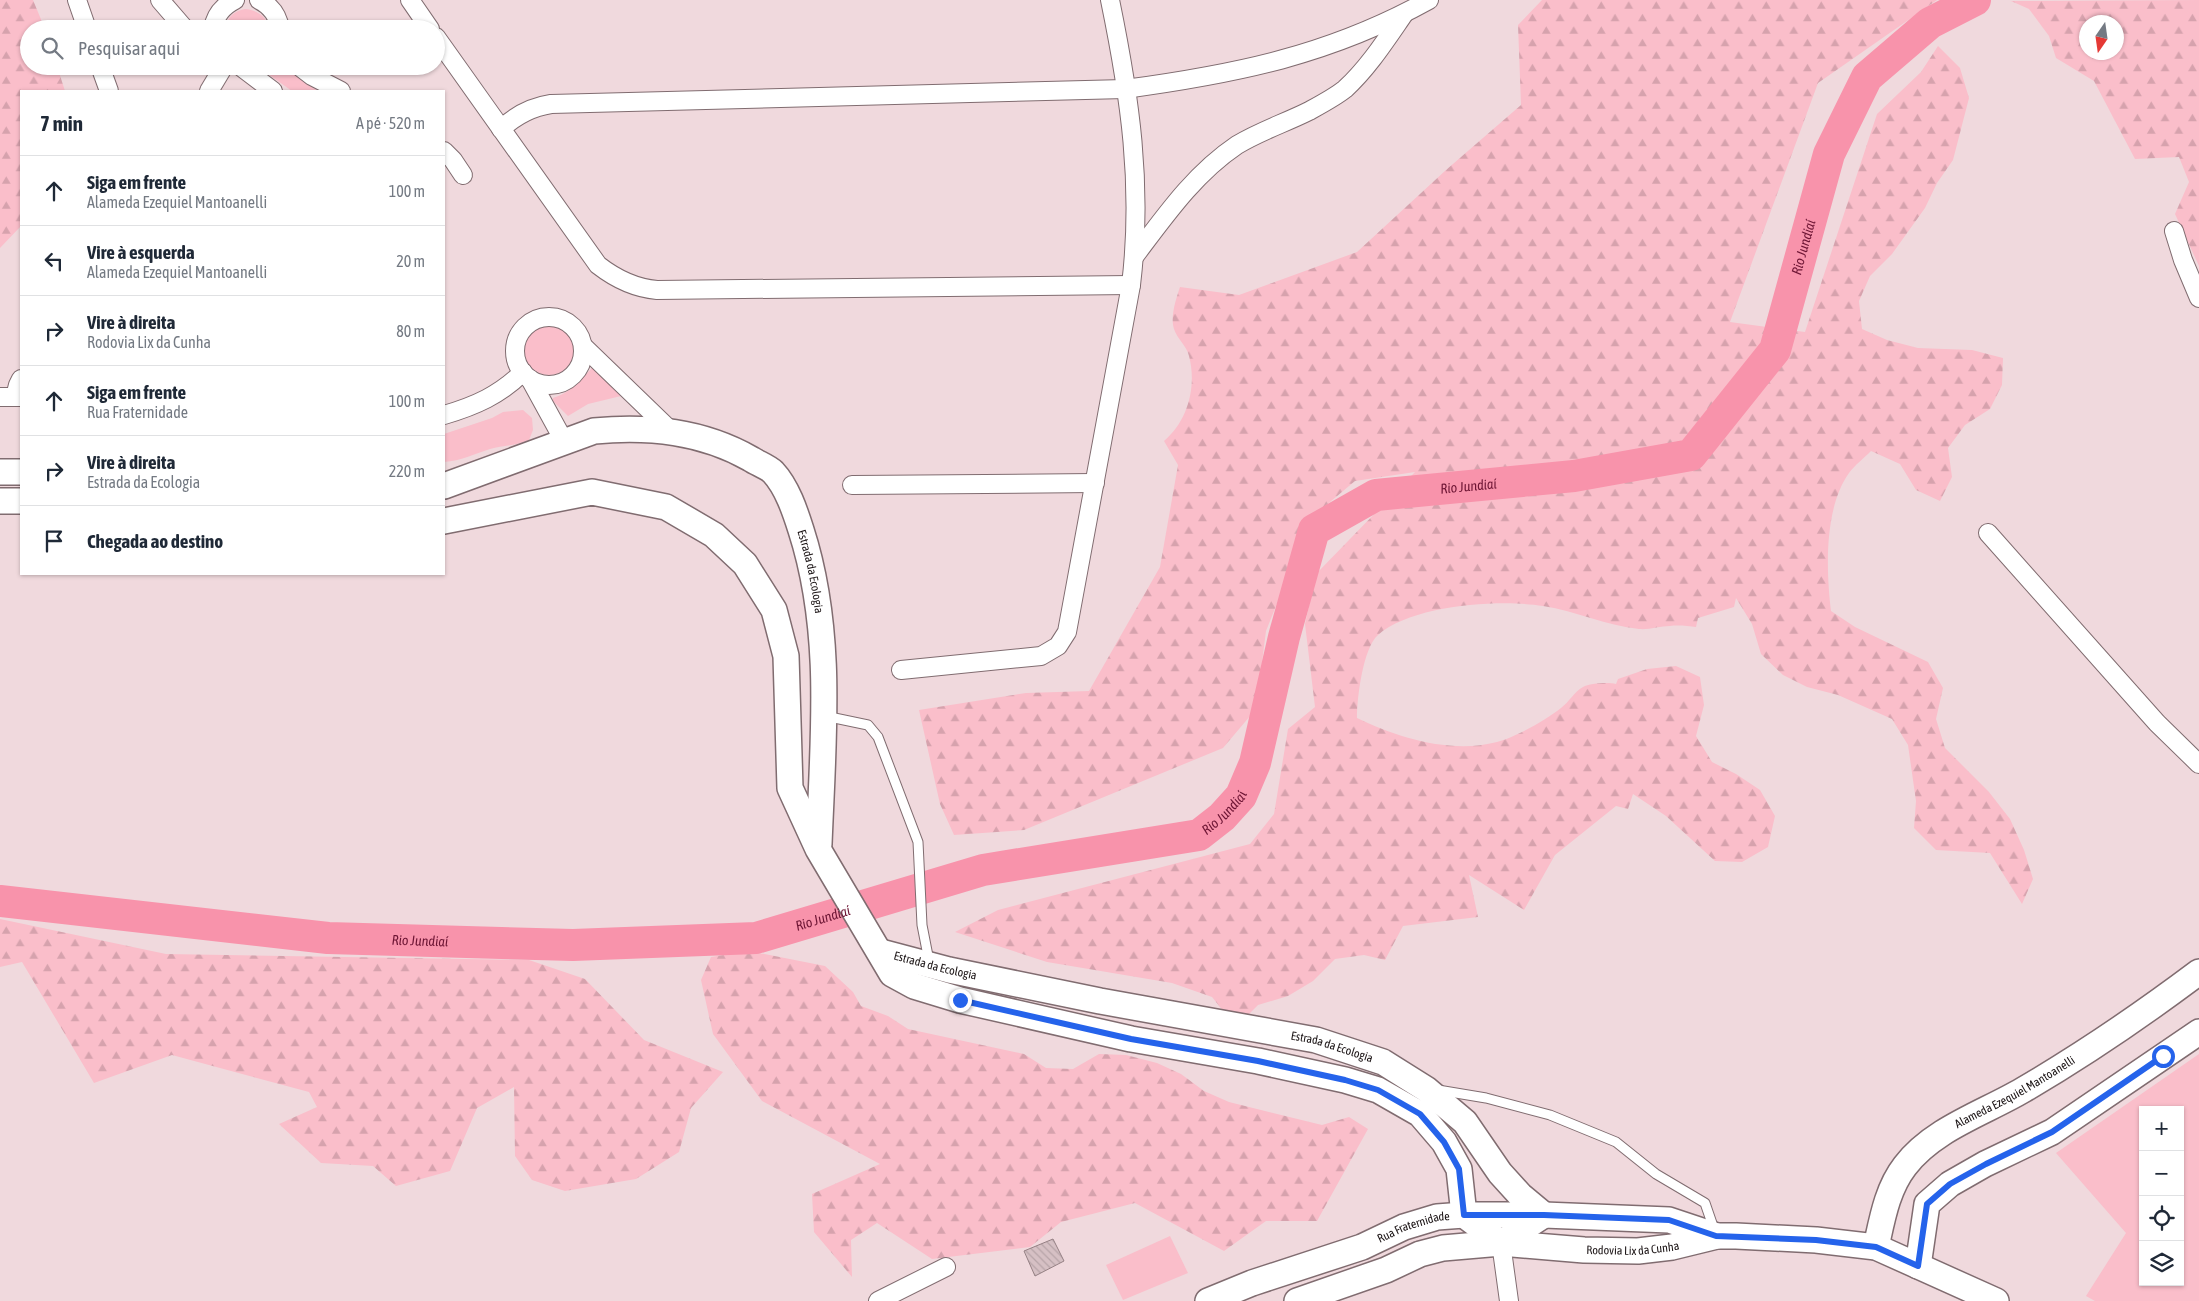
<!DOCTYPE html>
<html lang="pt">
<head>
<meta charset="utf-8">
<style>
  body { margin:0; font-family:"Asap Condensed",sans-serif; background:#f6f6f7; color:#1f2937 }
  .controls { position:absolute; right:15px; bottom:15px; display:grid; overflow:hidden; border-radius:0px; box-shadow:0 1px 4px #0004 }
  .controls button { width:45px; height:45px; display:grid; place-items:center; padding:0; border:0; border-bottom:1px solid #e0e1e3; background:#fff; color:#1f2937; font:25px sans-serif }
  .compass { position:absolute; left:2079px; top:15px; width:45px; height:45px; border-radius:50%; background:#fff; box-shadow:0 1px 4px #0004; rotate:193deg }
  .stop { position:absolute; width:15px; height:15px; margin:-11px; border:4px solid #2563eb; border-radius:50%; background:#fff }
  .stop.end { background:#2563eb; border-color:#fff; box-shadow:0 1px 5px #0008 }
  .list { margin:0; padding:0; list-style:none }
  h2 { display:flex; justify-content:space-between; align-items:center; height:65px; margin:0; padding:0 20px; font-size:21px }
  h2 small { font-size:16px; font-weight:400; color:#747a83 }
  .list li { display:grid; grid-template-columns:32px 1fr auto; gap:15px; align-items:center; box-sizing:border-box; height:70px; padding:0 20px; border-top:1px solid #e0e1e3 }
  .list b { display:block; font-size:19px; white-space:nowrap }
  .list p { margin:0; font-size:16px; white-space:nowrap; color:#747a83 }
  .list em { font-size:16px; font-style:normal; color:#747a83 }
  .icon { flex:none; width:28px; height:28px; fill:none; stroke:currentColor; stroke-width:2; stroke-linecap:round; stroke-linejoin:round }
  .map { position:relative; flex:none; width:2199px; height:1301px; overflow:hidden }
  .search { position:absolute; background:#fff; box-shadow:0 1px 4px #0004; left:20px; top:20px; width:425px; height:55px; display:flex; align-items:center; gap:12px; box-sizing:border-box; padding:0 18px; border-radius:28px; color:#747a83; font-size:19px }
  .panel { position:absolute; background:#fff; box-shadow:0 1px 4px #0004; left:20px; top:90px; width:425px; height:485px; border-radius:0px }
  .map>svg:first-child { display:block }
  .green { fill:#fabeca; fill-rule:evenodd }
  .forest { fill:url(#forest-firs); fill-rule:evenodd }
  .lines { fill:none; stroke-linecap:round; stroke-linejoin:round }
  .river { stroke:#f893ab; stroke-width:32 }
  .building { fill:url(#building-back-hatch); stroke:#958084 }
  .lane-casing { stroke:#806c70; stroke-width:11 }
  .street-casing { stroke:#806c70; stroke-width:20 }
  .secondary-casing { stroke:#806c70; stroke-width:28 }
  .lane { stroke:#fff; stroke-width:9 }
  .street { stroke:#fff; stroke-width:18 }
  .secondary { stroke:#fff; stroke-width:25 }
  .route { stroke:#2563eb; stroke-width:6 }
  .labels { text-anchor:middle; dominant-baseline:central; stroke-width:4.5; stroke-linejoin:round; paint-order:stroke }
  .street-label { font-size:12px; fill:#191213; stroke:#fee6eb }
  .water-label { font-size:14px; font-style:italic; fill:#6d1534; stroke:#fee6eb }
</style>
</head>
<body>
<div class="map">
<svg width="2199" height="1301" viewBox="0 0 2199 1301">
  <defs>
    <pattern id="forest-firs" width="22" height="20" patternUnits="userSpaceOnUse" patternTransform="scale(1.25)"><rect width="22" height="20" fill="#fabeca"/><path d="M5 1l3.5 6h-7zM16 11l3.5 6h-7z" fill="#d6a2ad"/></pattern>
    <pattern id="building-back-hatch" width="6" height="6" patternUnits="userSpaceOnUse" patternTransform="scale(1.25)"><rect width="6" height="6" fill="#d6c0c4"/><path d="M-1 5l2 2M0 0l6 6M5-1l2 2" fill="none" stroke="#b7a4a8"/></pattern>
  </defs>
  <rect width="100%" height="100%" fill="#f0d9dd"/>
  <g class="green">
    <path d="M245,9C257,10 267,16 269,29H225C227,17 234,11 245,9Z"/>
    <polygon points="275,66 289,66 299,78 318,91 292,91 268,74"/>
    <circle cx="549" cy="350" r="25"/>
    <path d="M593,367L621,396L588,404L568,416L553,401V398C572,392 580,380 593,367Z"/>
    <path d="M523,410L532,418L533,430L529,440C516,446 503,445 490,449C474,454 461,461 444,462V434L492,418L503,412Z"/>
    <path d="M2199,1054V1301H2095L2086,1296L2126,1233L2056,1153ZM2143,1110H2180V1282H2143Z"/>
    <polygon points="1170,1236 1188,1273 1123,1300 1106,1265"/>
  </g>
  <g class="forest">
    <polygon points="0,0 33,0 45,29 29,29 29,66 57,66 65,91 21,91 21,226 0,248"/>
    <path d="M1542,0H1937L1818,83L1730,322L1805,332L1877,114L1921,72L1938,46L1960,68L1969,98L1953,160L1937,183L1925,208L1892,254L1870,276L1859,301L1862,329L1887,340L1918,348L1972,350L2003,358L2002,385L1990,409L1965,425L1948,448L1952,477L1940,501L1916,490L1900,464L1871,451C1864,458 1855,465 1849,473C1824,508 1826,570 1831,611L1855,627L1928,662L1943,688L1936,719L1945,748L1989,792L2010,819L2024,850L2033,879L2022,904L1990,853L1936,850L1914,828L1916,801L1908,745L1892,719L1838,695L1807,687L1783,675L1761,654L1752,624L1736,598L1734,607L1698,618L1696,627C1688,626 1678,625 1670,626C1660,626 1649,630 1639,629C1607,626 1576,611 1543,606C1500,599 1412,605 1378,635C1363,648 1357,698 1357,718C1398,738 1451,754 1497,742C1516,737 1546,720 1561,708C1569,702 1574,692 1583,687C1590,683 1609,682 1616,684L1618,679L1647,669L1676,666L1700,677L1704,705L1696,736L1712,762L1736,774L1760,790L1775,816L1768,847L1742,862L1715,861L1666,816L1633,794L1628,809L1616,806L1555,855L1524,910L1469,875L1478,917L1403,926L1385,960L1364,955L1335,959L1313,981L1288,996L1258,1005L1236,1027L1212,997L1172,983L1047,962L955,932L998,910L1250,844L1274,814L1288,729L1315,707L1305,624L1316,574L1415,472L1355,481L1311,518L1266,631L1256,709L1223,748L1024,830L954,835L940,804L919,710L1026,693L1089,691L1160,567L1178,465L1164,441C1188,421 1197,386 1189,356C1187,346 1177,339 1174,329C1170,317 1176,299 1180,287L1239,295L1357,252L1446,170L1521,105L1518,25Z"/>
    <path d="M2199,0V266L2175,214L2189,182L2179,157L2135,159L2094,81L2056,58L2049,36L2029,9L2011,1ZM2086,22H2116V52H2086Z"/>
    <polygon points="0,919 166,954 529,960 585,979 644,1040 723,1072 691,1108 679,1152 636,1179 565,1191 532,1180 515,1156 514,1087 477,1108 450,1171 396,1186 373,1166 321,1163 279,1124 317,1107 309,1092 172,1055 94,1083 22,962 0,967"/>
    <polygon points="749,951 825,966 853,992 861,1006 888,1016 908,1029 1024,1054 1046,1068 1073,1069 1099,1054 1126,1055 1157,1063 1181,1074 1204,1091 1229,1102 1322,1125 1349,1117 1368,1129 1317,1221 1266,1221 1224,1251 1135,1203 1061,1222 1030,1247 932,1259 877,1223 851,1240 852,1277 814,1232 812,1194 880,1164 762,1101 713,1034 701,980 711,957"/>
  </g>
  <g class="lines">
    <path class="river" id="s1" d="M0,901L328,938L573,945L756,938L983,870L1199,835L1222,817L1241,796L1255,763L1284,637L1314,530L1376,495L1574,476L1691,455L1775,350L1829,154L1867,77L1930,23L1975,0"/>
  </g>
  <polygon class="building" points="1053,1239 1064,1261 1035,1276 1024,1251"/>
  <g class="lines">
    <g class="lane-casing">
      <g id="lane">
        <polyline points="825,716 868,725 878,737 918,842 922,925 929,961"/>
        <polyline points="1438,1090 1486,1098 1550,1115 1616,1142 1656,1174 1705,1203 1715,1232"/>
      </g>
    </g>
    <g class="street-casing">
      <g id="street">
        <polyline points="77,0 87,29"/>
        <polyline points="160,0 185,29"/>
        <path d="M259,0C271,6 278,15 280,29"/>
        <polyline points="410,0 430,29"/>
        <path d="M213,29C215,15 223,6 235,0"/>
        <path d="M436,37L598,265C616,279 634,288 657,290L1131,285"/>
        <polyline points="100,66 109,91"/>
        <polyline points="240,66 273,91"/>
        <polyline points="299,66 312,76 341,91"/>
        <polyline points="209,91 224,66"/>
        <path d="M501,129C516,115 531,107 551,104L1125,89C1236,74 1330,55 1429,0"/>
        <polyline points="444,151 453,160 463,175"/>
        <polyline points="2174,231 2183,260 2199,298"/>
        <path d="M1134,257C1165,216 1194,174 1237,145C1260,131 1285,123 1309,111C1320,105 1335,97 1345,89C1368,68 1386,40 1404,14"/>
        <circle cx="549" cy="351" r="34"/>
        <polyline points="584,347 671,431"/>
        <polyline points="530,379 564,441"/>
        <polyline points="0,397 21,397"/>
        <polyline points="15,397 18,385 21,379"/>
        <path d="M444,415C475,406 500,395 523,372"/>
        <polyline points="852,485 1095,483"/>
        <polyline points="1988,533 2157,723 2199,764"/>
        <path d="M901,670L1041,656L1058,646L1067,632L1131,285C1143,186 1130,97 1110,0"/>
        <polyline points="1501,1243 1509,1301"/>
        <polyline points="878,1301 946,1267"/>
      </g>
    </g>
    <g class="secondary-casing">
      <g id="secondary">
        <polyline points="0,472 21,472"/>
        <path id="s2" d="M444,486L594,431C649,426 702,431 751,459C757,463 768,467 773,472C787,487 795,511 801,530C834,632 823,739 819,844"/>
        <polyline points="0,501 21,501"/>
        <polyline points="444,521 592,492 666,507 714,535 745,564 774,610 786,656 790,788 818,849 892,974 914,986 960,1000 1131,1039 1258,1061 1345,1080 1378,1090 1420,1114 1444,1142 1459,1169 1464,1215"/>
        <path id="s3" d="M881,952L949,970L1100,1001L1316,1040L1383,1062L1426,1089L1465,1122L1500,1173L1520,1195L1544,1215L1501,1243L1464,1215"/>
        <path id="s4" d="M1876,1247C1882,1220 1887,1189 1905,1166C1933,1129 1984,1113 2023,1090C2083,1055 2143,1014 2199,972"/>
        <polyline points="1918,1266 1927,1204 1950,1184 1985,1164 2052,1132 2199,1032"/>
        <path id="s5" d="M1208,1301L1252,1283L1362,1247L1404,1227L1437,1217L1464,1215H1544L1669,1220L1717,1236"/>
        <path id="s6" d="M1297,1301L1386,1270L1420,1254L1443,1248L1501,1243L1584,1250L1638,1251L1672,1247L1717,1236H1736L1816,1240L1876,1247L1996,1301"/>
      </g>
    </g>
    <use href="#lane" class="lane"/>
    <use href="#street" class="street"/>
    <use href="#secondary" class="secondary"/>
  </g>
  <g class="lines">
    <polyline class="route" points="960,1000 1131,1039 1258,1061 1345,1080 1378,1090 1420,1114 1444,1142 1459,1169 1464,1215 1544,1215 1669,1220 1716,1236 1816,1240 1876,1247 1918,1266 1927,1204 1950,1184 1986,1164 2052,1132 2163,1056"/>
  </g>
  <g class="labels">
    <g class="street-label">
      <text stroke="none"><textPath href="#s2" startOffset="455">Estrada da Ecologia</textPath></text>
      <text stroke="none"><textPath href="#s3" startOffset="56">Estrada da Ecologia</textPath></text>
      <text stroke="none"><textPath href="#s3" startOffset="461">Estrada da Ecologia</textPath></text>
      <text stroke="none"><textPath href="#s4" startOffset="220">Alameda Ezequiel Mantoanelli</textPath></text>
      <text stroke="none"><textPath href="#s5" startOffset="219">Rua Fraternidade</textPath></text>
      <text stroke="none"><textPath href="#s6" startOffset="346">Rodovia Lix da Cunha</textPath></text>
    </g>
    <g class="water-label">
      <text stroke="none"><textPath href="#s1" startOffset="2178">Rio Jundiaí</textPath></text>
      <text stroke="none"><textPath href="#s1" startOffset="1712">Rio Jundiaí</textPath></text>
      <text stroke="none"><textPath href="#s1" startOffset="1248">Rio Jundiaí</textPath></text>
      <text stroke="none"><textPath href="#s1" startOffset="828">Rio Jundiaí</textPath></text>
      <text stroke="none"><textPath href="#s1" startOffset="422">Rio Jundiaí</textPath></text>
    </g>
  </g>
</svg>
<div class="controls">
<button>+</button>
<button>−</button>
<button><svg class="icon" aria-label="locate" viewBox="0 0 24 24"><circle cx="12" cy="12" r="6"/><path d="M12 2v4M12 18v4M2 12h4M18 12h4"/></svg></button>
<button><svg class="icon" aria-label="layers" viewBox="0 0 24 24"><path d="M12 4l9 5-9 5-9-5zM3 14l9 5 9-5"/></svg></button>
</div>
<svg class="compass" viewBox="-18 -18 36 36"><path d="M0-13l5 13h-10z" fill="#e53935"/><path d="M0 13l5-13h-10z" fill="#747a83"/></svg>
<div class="stop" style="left:2163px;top:1056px"></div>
<div class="stop end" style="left:960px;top:1000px"></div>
<div class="search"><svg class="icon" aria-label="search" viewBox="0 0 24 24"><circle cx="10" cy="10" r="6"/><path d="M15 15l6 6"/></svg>Pesquisar aqui</div>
<section class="panel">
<h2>7 min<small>A pé · 520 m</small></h2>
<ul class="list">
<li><svg class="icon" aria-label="ahead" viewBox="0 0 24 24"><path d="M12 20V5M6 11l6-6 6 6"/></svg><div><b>Siga em frente</b><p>Alameda Ezequiel Mantoanelli</p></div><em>100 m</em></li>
<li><svg class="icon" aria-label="left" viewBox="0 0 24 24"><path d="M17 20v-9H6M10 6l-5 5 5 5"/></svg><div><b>Vire à esquerda</b><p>Alameda Ezequiel Mantoanelli</p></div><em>20 m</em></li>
<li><svg class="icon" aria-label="right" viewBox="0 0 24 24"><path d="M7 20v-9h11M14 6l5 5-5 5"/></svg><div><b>Vire à direita</b><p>Rodovia Lix da Cunha</p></div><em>80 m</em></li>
<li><svg class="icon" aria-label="ahead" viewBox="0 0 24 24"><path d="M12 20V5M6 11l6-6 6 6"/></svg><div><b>Siga em frente</b><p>Rua Fraternidade</p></div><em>100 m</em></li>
<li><svg class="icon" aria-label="right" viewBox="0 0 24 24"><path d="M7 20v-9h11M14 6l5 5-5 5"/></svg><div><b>Vire à direita</b><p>Estrada da Ecologia</p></div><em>220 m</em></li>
<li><svg class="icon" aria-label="arrive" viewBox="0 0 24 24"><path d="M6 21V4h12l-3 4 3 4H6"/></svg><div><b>Chegada ao destino</b></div></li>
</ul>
</section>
</div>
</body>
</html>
